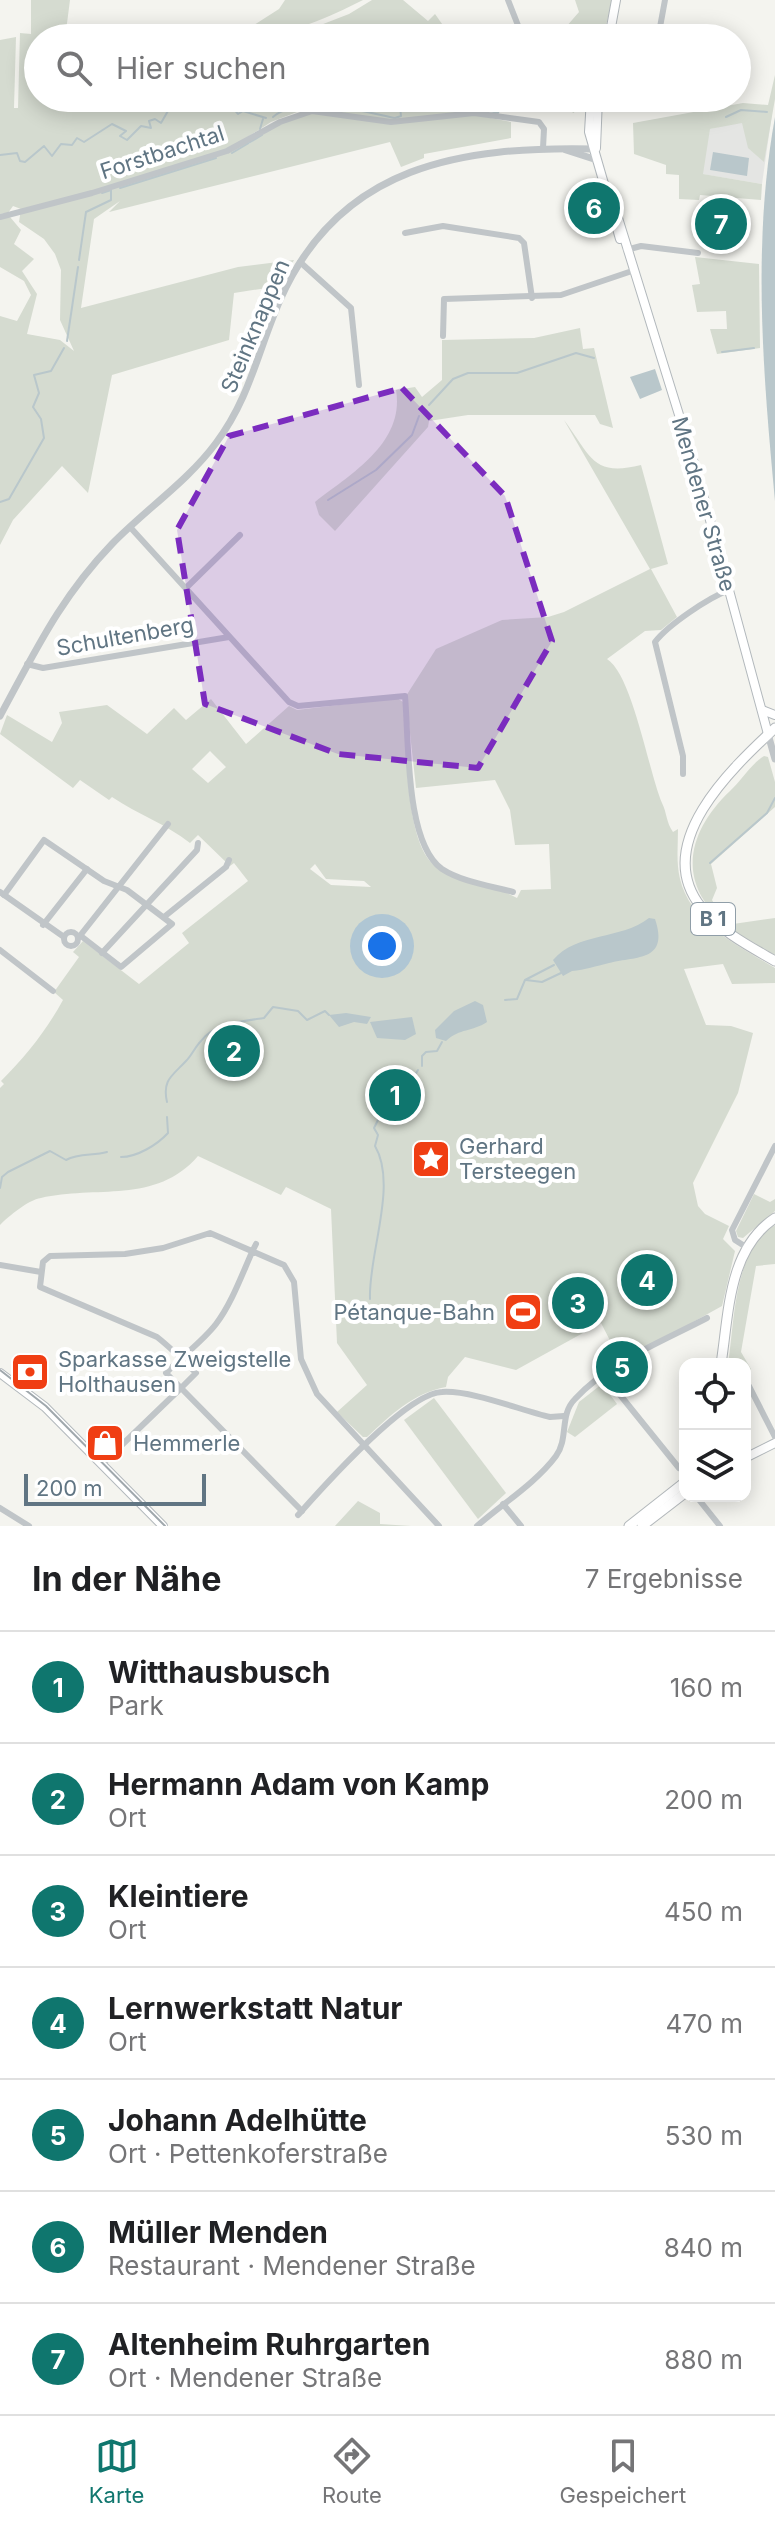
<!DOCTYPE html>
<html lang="de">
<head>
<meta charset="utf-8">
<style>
  body { margin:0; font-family:Inter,sans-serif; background:#f6f6f6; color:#202124 }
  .controls { position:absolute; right:24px; bottom:24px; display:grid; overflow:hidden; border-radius:16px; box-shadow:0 4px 20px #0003 }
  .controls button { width:72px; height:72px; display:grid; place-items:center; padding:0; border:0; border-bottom:2px solid #e0e0e0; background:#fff; color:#202124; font:40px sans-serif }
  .scale { position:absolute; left:24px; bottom:20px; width:182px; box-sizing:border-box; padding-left:8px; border:4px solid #607583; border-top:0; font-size:22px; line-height:28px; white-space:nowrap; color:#607583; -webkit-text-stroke:6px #fff; paint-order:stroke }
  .you { position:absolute; left:382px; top:946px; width:28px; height:28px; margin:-20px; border:6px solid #fff; border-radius:50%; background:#1a73e8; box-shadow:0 0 0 12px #1a73e833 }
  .badge { display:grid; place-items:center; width:52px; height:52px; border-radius:50%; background:#0f766e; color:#fff; font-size:26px; font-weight:700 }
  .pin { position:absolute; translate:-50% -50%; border:4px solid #fff; box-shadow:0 2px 8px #0006 }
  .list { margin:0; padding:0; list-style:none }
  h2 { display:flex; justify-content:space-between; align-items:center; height:104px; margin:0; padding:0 32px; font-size:34px }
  h2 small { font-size:26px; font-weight:400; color:#757577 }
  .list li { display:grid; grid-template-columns:52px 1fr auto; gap:24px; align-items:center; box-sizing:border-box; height:112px; padding:0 32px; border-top:2px solid #e0e0e0 }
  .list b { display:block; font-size:30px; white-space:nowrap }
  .list p { margin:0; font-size:26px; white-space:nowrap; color:#757577 }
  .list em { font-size:26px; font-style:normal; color:#757577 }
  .icon { flex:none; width:44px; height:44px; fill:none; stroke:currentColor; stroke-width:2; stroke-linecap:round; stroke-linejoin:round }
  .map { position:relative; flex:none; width:775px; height:1526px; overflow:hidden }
  .search { position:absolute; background:#fff; box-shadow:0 4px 20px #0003; left:24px; right:24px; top:24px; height:88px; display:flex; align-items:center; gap:20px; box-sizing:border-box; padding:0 28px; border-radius:44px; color:#757577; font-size:30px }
  .sheet { height:888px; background:#fff }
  nav { display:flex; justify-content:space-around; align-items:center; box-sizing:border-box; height:112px; border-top:2px solid #e0e0e0; background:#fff; font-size:22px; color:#757577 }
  nav a { display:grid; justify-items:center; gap:4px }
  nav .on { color:#0f766e }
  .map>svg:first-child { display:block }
  .built { fill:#e4e5e3 }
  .green { fill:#d5dbd0; fill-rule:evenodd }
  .water { fill:#b9c7cb }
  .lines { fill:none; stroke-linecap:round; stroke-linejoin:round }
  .stream { stroke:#b9c7cb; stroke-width:2 }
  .secondary-casing { stroke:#b2b8bc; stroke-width:10 }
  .primary-casing { stroke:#b3b8bb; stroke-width:11 }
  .minor { stroke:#c0c5c8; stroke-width:6 }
  .tertiary { stroke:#c0c5c8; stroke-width:7 }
  .secondary { stroke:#fff; stroke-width:8 }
  .primary { stroke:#fff; stroke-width:9 }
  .tram { stroke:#a0a8ad; stroke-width:2 }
  .marked { fill:#7b2cbf; fill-opacity:0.2; stroke:#7b2cbf; stroke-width:6; stroke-dasharray:16 10; stroke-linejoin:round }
  .labels { text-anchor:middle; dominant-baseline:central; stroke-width:8; stroke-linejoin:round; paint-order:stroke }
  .shield { fill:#fff; stroke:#909ea8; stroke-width:2 }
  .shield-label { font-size:20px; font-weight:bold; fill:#607583 }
  .street-label { font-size:22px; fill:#607583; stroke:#fff }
  .poi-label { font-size:22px; fill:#607583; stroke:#fff; text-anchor:start }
</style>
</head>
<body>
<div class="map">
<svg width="775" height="1526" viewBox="0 0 775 1526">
  <rect width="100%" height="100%" fill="#f4f4ef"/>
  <polygon class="built" points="772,114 762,184 702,174 706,130"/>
  <g class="green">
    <path d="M31,0H70L66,31L84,38H38V98H478L470,114L511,122V138L424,154V158L401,167L390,142L109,212L120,201L94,219L81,308L238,267L294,260L279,286L234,293L229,340L112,375L88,493L62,466L13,520L0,545V316L17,321L31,295L24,281L0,267V219L10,217L21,230L14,244L34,259L22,271L37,294L27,334L60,340L74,351L60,320L61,270L55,254L44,239L19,222L21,209L13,206L8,213L0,214V40L16,37L14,108H18L20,33L31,34ZM310,107L314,112L274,126L249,144L246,138L271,122Z"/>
    <path d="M285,0H363C322,21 281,38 234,38L279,9Z"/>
    <polygon points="372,0 403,0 428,21 435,14 452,38 287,38 349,14"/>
    <polygon points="575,0 612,0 603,38 537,38 566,27 579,12"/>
    <polygon points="775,75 775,99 764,162 748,148 742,123 710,129 703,174 762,184 761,200 700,195 699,200 679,199 679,175 666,174 666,165 634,154 633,123 743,103 768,105"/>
    <polygon points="540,98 577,98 574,113"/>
    <polygon points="695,257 759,264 760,348 717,354 710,329 727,329 726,311 697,312 692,285 700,284"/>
    <path d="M580,328L583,349L594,348L613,428L600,424L595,415H468L429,421L428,427L335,531L319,515L315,502C351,474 405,443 396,390L415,387L422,397L442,380V340L534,338Z"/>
    <path d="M564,420C591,456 592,477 641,465L668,564L651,569L677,617L661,630L645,631L607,659C633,676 648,770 662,803C667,813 666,822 673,832L678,829C678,846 676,862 680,879C691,924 739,946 775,968V983L732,984L723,964L684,969L706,1025L731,1026L753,1033L738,1093L693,1183L698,1206L705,1214L729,1226L723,1239L735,1251L722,1306L621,1362L601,1323L516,1370L465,1357L448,1377L446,1387C413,1393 391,1415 367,1437H363L337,1412L367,1385L337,1343L331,1209L286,1187L281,1195L198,1156C156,1205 95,1185 41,1198C28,1200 9,1216 0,1225V1088L4,1084L1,1081C26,1056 46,1031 63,1000L54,992L79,957L73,952L83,941L139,984L189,943L182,933L248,881L234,863L230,866L198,835L190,843C166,824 137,814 112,797L109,800L80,780L73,788L0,734L7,715L52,742L62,723L59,712L107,705L147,734L174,708L186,720L211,699L246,744L289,706L297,710L397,698L403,702C407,743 404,842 435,866C453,881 481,885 503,891L517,898L521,890L551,889L549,844L515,845L510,810L495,780L416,788L406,696L436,649L502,620L548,617L564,612L650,569ZM210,751L226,767L208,783L192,769ZM315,864L326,879L364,881L371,887L331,885L310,869Z"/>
    <path d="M764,756L768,757L775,782V807L711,864L717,888L712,900L722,917L733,924L775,918V955C758,945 738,935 723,922C675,880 689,830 730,791C742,780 750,765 764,756Z"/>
    <polygon points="754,1194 770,1202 775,1199 775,1211 743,1238 738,1237 736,1231"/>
    <path d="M775,1225V1264L756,1266L741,1352L751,1369L745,1375V1364H728C735,1320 733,1251 775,1225Z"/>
    <polygon points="602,1384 617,1404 575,1437 567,1432 579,1402"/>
    <polygon points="434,1398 506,1493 478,1519 404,1420"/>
    <polygon points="358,1501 380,1513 380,1524 411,1526 335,1526"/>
  </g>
  <g class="water">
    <path d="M775,117V501C763,374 752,243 775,117Z"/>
    <polygon points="713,152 749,158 747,176 710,170"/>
    <polygon points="655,369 662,390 640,399 630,377"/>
    <path d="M649,918L655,919C669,961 638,956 609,963C596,966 585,970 572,971L563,976L553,960C577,932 621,940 649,918Z"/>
    <path d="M475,1001L483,1005L487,1022C472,1032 460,1028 446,1041L436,1038L435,1030L454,1011Z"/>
    <polygon points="346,1013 371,1017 367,1024 354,1022 339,1027 329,1015"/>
    <polygon points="412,1017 416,1034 405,1040 377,1038 370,1022"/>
  </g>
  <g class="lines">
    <g class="stream">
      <path d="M273,117C300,94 362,111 395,118L401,116L400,107L415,104L425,111L473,107L498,113L504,98"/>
      <polyline points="726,117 741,110 767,112"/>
      <polyline points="260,129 263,119"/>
      <polyline points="232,153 262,135"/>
      <path d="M0,155L17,153L20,161L25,162L44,146L52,156L61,144L72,145L77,138L84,142L112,124L126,131L120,136L127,140L141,126L151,128L149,121L155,119L161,123L172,104C193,111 224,94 238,114L243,111L266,118"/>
      <polyline points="120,188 216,158"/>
      <polyline points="102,193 111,190"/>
      <polyline points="79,260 86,212 111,200 111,190"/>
      <polyline points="67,341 78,267"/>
      <polyline points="722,352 754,348"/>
      <polyline points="429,405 453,379 468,373 517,373 576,353 594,358"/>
      <polyline points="328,500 376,470 412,435 419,416"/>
      <polyline points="0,502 9,499 44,438 41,419 33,407 39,393 34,375 51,371 64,348"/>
      <polyline points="710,863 767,813 775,798"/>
      <polyline points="526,980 542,982 561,973"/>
      <polyline points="505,1000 517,999 525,980 554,965"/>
      <polyline points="422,1066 422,1056 426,1052 437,1051 442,1042"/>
      <path d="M167,1102C162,1080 172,1076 186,1061C192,1055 195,1047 201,1041C214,1023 244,1021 264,1018L273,1007L298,1011L307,1020L325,1011L329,1015"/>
      <polyline points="394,1110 418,1070"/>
      <path d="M121,1157C137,1157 157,1145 168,1133L167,1117"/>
      <path d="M0,1188L2,1177L8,1172L50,1151L66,1160C79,1153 93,1156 107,1152"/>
      <path d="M370,1299C368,1255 398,1185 375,1146L378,1135L374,1128L381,1114"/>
    </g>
    <g class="secondary-casing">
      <g id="secondary">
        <polyline points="609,38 616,0"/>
        <polyline points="591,98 589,132 620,239"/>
        <polyline points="596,148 598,98"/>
        <polyline points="604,186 614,205 698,476 768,734"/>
        <polyline points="762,710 775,715"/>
        <polyline points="0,1373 45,1407 163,1526"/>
        <polyline points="745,1458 775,1443"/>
      </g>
    </g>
    <g class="primary-casing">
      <g id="primary">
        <path d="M775,728C731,769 651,844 701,907C720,931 749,946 775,961"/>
        <path d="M721,1364C729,1313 728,1249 775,1218"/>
        <polyline points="629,1526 685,1482"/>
        <polyline points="642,1526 685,1493"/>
      </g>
    </g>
    <g class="minor">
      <polyline points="508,0 523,38"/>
      <polyline points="658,38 665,0"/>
      <polyline points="0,217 92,193 227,151 280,122 312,111 391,122 474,113 539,122 544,129 543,148"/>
      <polyline points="405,233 443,226 519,238 524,243 532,298"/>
      <polyline points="626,250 641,246 698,253"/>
      <polyline points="300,262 351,308 359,385"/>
      <polyline points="443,336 444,299 561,295 632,271"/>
      <path d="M130,527L289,702L298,706L405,696C409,740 405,843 442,869C462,882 491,886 513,892"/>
      <polyline points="187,587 240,535"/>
      <polyline points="27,664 43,668 229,637"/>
      <path d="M683,774V756L655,642C668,625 708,598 729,590"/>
      <polyline points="0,892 64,937"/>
      <polyline points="4,895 44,840 104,881 127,890 172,924 121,967 81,936"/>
      <polyline points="164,917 226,867 229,860"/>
      <polyline points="43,925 87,869"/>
      <circle cx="71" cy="939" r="7"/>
      <polyline points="79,937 168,824"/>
      <polyline points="0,950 53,991"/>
      <polyline points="102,953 197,850 198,843"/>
      <path d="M256,1244L253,1250C242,1274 232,1303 216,1324C202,1342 182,1356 166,1373L181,1388L196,1373C183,1360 171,1348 157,1337L40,1287L43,1262L50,1256L125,1254L163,1248L210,1233L284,1265L294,1282L301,1359L317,1394L439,1526"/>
      <polyline points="746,1247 735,1240 732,1230 775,1146"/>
      <polyline points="0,1265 41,1272"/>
      <polyline points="604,1375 679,1468"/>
      <polyline points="749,1386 775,1437"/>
      <polyline points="101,1465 181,1388 302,1511"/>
      <polyline points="696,1496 720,1526"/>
      <polyline points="503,1504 521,1526"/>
      <polyline points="0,1508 29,1526"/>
      <path d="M298,1515C323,1487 406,1393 442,1392C471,1390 520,1410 550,1417L564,1416"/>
      <path d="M477,1526C502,1504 536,1483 556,1456C569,1438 559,1415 575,1399C609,1362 663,1341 707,1318"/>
    </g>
    <g class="tertiary">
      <polyline points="566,150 597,160"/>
      <path d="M0,716C35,652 60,598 112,544C146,509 187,482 216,443C250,398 258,350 280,300C340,164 462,146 596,149"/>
      <polyline points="768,734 775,759"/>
    </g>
    <use href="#secondary" class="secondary"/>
    <use href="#primary" class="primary"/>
    <polyline class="tram" points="0,1370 46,1406 165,1526"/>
  </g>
  <path class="marked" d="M402,388L505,496L552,641L478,768L338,754L205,704L177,530L229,436Z"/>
  <defs>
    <g id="sight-square" transform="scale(2)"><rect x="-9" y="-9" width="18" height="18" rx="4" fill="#f03e13" stroke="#fff"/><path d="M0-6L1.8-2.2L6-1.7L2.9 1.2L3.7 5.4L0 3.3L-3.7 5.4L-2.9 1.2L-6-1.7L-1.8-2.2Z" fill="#fff"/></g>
    <g id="stadium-square" transform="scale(2)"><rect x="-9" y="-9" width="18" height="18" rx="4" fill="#f03e13" stroke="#fff"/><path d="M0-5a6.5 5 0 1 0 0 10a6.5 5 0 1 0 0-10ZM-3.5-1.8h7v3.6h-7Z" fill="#fff"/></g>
    <g id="bank-square" transform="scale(2)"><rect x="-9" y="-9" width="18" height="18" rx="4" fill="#f03e13" stroke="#fff"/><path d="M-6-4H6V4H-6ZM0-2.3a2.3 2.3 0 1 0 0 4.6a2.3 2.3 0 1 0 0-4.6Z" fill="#fff"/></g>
    <g id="shop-square" transform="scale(2)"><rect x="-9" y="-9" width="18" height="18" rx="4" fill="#f03e13" stroke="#fff"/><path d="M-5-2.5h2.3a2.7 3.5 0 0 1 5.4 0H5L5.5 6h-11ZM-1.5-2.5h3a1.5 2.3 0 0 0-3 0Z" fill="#fff"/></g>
  </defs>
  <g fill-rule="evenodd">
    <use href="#sight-square" x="431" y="1159"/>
    <use href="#stadium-square" x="523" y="1312"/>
    <use href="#bank-square" x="30" y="1372"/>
    <use href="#shop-square" x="105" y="1443"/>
  </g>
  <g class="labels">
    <rect class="shield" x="691" y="903" width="44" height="32" rx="6"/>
    <g class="shield-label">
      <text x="713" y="919">B 1</text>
    </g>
    <g class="street-label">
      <text transform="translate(162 152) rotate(-18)">Forstbachtal</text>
      <text transform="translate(255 326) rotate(-67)">Steinknappen</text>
      <text transform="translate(704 504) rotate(74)">Mendener Straße</text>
      <text transform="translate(125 636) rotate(-10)">Schultenberg</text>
    </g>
    <g class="poi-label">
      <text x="459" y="1146">Gerhard<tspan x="459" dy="25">Tersteegen</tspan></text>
      <text x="495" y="1312" text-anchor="end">Pétanque-Bahn</text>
      <text x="58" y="1359">Sparkasse Zweigstelle<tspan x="58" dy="25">Holthausen</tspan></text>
      <text x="133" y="1443">Hemmerle</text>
    </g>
  </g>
</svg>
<div class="controls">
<button><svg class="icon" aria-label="locate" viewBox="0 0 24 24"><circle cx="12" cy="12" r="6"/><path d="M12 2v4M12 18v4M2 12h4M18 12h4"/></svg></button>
<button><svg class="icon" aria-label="layers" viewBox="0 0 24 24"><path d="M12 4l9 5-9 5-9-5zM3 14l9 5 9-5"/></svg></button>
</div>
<div class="scale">200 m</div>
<div class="you"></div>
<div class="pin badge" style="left:395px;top:1095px">1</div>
<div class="pin badge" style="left:234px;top:1051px">2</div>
<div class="pin badge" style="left:578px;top:1303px">3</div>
<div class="pin badge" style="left:647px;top:1280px">4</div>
<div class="pin badge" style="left:622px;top:1367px">5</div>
<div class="pin badge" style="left:594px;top:208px">6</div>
<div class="pin badge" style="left:721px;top:224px">7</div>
<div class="search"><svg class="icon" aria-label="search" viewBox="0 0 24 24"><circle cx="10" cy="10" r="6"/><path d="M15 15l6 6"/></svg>Hier suchen</div>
</div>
<section class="sheet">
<h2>In der Nähe<small>7 Ergebnisse</small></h2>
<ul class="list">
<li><span class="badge">1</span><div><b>Witthausbusch</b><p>Park</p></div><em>160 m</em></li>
<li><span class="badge">2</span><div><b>Hermann Adam von Kamp</b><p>Ort</p></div><em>200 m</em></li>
<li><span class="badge">3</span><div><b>Kleintiere</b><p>Ort</p></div><em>450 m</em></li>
<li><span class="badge">4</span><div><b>Lernwerkstatt Natur</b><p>Ort</p></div><em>470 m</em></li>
<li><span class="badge">5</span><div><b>Johann Adelhütte</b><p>Ort · Pettenkoferstraße</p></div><em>530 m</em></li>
<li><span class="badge">6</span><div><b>Müller Menden</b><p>Restaurant · Mendener Straße</p></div><em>840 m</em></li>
<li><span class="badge">7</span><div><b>Altenheim Ruhrgarten</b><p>Ort · Mendener Straße</p></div><em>880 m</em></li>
</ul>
</section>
<nav>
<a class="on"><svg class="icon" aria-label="map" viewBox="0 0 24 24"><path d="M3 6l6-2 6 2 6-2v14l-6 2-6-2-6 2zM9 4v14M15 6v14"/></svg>Karte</a>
<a><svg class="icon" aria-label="directions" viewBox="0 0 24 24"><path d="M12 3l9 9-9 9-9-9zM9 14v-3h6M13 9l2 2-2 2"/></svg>Route</a>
<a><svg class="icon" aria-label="saved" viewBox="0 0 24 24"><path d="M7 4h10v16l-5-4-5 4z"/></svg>Gespeichert</a>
</nav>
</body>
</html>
